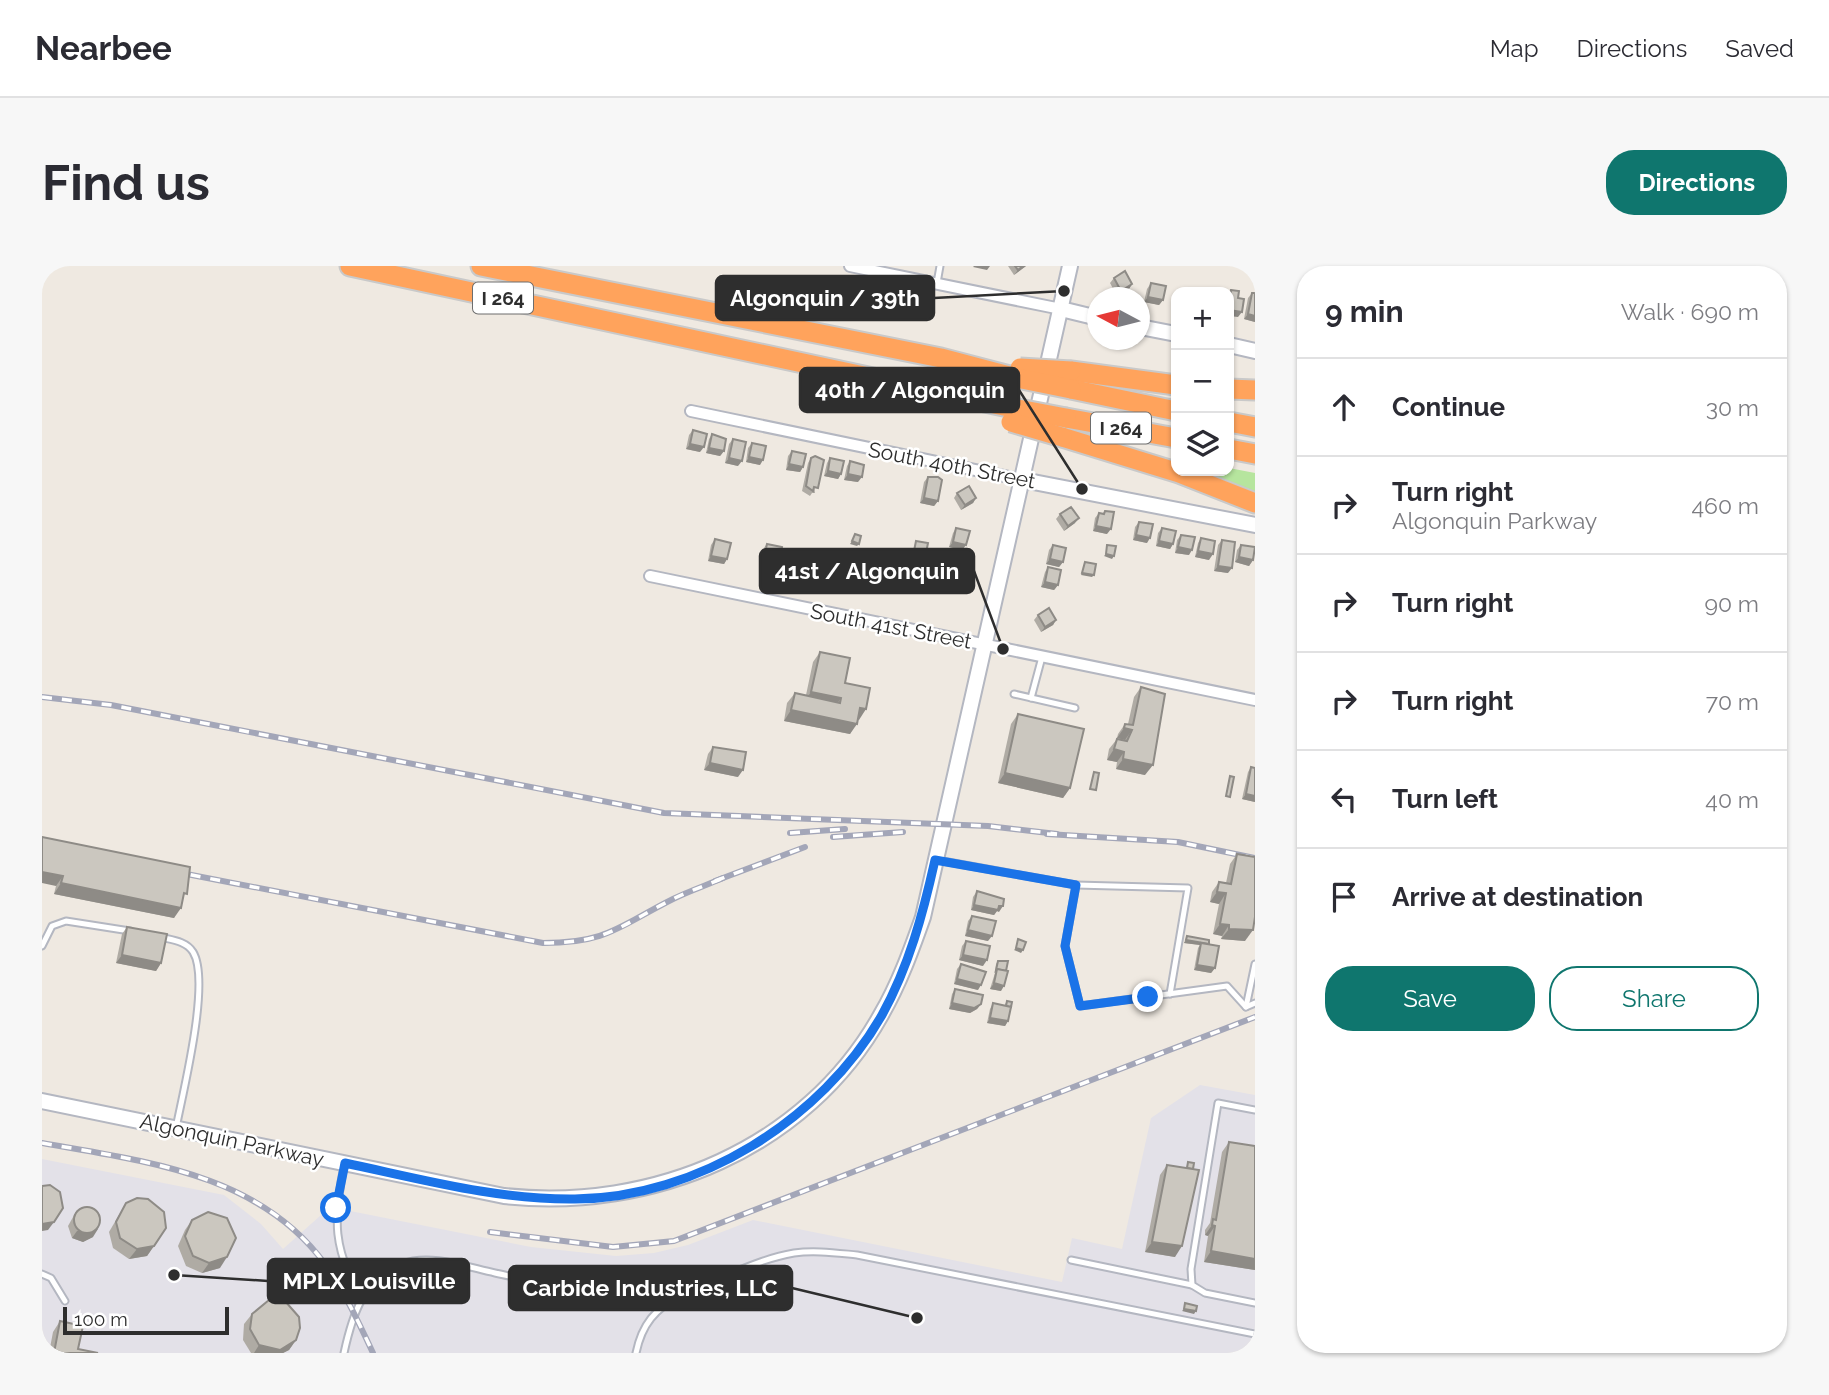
<!DOCTYPE html>
<html lang="en">
<head>
<meta charset="utf-8">
<style>
  body { margin:0; font-family:Raleway,sans-serif; background:#f7f7f7; color:#2b2b33 }
  .controls { position:absolute; right:21px; top:21px; display:grid; overflow:hidden; border-radius:14px; box-shadow:0 2px 5px #0004 }
  .controls button { width:63px; height:63px; display:grid; place-items:center; padding:0; border:0; border-bottom:2px solid #e1e1e2; background:#fff; color:#2b2b33; font:35px sans-serif }
  .compass { position:absolute; left:1045px; top:21px; width:63px; height:63px; border-radius:50%; background:#fff; box-shadow:0 2px 5px #0004; rotate:277deg }
  .scale { position:absolute; left:21px; bottom:18px; width:166px; box-sizing:border-box; padding-left:7px; border:4px solid #2e2e2e; border-top:0; font-size:19px; line-height:24px; white-space:nowrap; color:#2e2e2e; -webkit-text-stroke:5px #fff; paint-order:stroke }
  .stop { position:absolute; width:21px; height:21px; margin:-16px; border:5px solid #1a73e8; border-radius:50%; background:#fff }
  .stop.end { background:#1a73e8; border-color:#fff; box-shadow:0 2px 7px #0008 }
  .list { margin:0; padding:0; list-style:none }
  h2 { display:flex; justify-content:space-between; align-items:center; height:91px; margin:0; padding:0 28px; font-size:30px }
  h2 small { font-size:23px; font-weight:400; color:#7c7c81 }
  .list li { display:grid; grid-template-columns:46px 1fr auto; gap:21px; align-items:center; box-sizing:border-box; height:98px; padding:0 28px; border-top:2px solid #e1e1e2 }
  .list b { display:block; font-size:26px; white-space:nowrap }
  .list p { margin:0; font-size:23px; white-space:nowrap; color:#7c7c81 }
  .list em { font-size:23px; font-style:normal; color:#7c7c81 }
  .actions { display:flex; gap:14px; padding:21px 28px }
  .actions a { flex:1; padding:16px 0; border:2px solid #0f766e; border-radius:28px; text-align:center; font-size:24px; color:#0f766e }
  .actions .main { background:#0f766e; color:#fff }
  .icon { flex:none; width:38px; height:38px; fill:none; stroke:currentColor; stroke-width:2; stroke-linecap:round; stroke-linejoin:round }
  .map { position:relative; flex:none; width:1213px; height:1087px; overflow:hidden; border-radius:28px }
  header { display:flex; align-items:center; gap:42px; box-sizing:border-box; height:98px; padding:0 35px; background:#fff; border-bottom:2px solid #e1e1e2 }
  header strong { font-size:33px }
  nav { display:flex; gap:38px; margin-inline-start:auto; font-size:24px }
  .intro { display:flex; align-items:center; justify-content:space-between; box-sizing:border-box; height:168px; padding:0 42px }
  h1 { margin:0; font-size:49px }
  .button { padding:18px 32px; border-radius:28px; background:#0f766e; color:#fff; font-size:24px; font-weight:700 }
  main { display:flex; gap:42px; padding:0 42px }
  aside { flex:1; background:#fff; border-radius:28px; box-shadow:0 2px 5px #0004 }
  .map>svg:first-child { display:block }
  .industrial { fill:#e3e1e8 }
  .green { fill:#b6e59e }
  .lines { fill:none; stroke-linecap:round; stroke-linejoin:round }
  .lane-casing { stroke:#b4b7c1; stroke-width:9 }
  .street-casing { stroke:#b4b7c1; stroke-width:14 }
  .secondary-casing { stroke:#b4b7c1; stroke-width:18 }
  .highway-casing { stroke:#c9c9c9; stroke-width:23 }
  .lane { stroke:#fff; stroke-width:5 }
  .street { stroke:#fff; stroke-width:10 }
  .secondary { stroke:#fff; stroke-width:14 }
  .highway { stroke:#ffa35c; stroke-width:19 }
  .rail-casing { stroke:#a3a6b8; stroke-width:6 }
  .rail { stroke:#fff; stroke-width:3.5; stroke-dasharray:10; stroke-linecap:butt }
  .highway-bridge-casing { stroke:#c9c9c9; stroke-width:23; stroke-linecap:butt }
  .highway-bridge { stroke:#ffa35c; stroke-width:19 }
  .wall { fill:#afaba4 }
  .shaded-wall { fill:#8e8b86 }
  .building { fill:#cbc7bf; stroke:#8e8b86; stroke-width:2 }
  .route { stroke:#1a73e8; stroke-width:9 }
  .labels { text-anchor:middle; dominant-baseline:central; stroke-width:5; stroke-linejoin:round; paint-order:stroke }
  .shield { fill:#fff; stroke:#6d6d6d; stroke-width:2 }
  .shield-label { font-size:19px; font-weight:bold; fill:#2e2e2e }
  .street-label { font-size:21px; fill:#2e2e2e; stroke:#fff }
  .leader { fill:none; stroke:#2e2e2e; stroke-width:2.5 }
  .callout-dot { fill:#2e2e2e; stroke:#fff; stroke-width:2.5 }
  .callout { fill:#2e2e2e; stroke:#2e2e2e; stroke-width:2.5 }
  .callout-label { font-size:23px; text-anchor:middle; font-weight:bold; fill:#fff }
</style>
</head>
<body>
<header>
<strong>Nearbee</strong>
<nav><a>Map</a><a>Directions</a><a>Saved</a></nav>
</header>
<div class="intro"><h1>Find us</h1><a class="button">Directions</a></div>
<main>
<div class="map">
<svg width="1213" height="1087" viewBox="0 0 1213 1087">
  <rect width="100%" height="100%" fill="#efe9e1"/>
  <polygon class="industrial" points="1158,819 1213,829 1213,1087 0,1087 0,893 182,929 219,958 241,983 288,941 489,981 574,990 612,987 646,979 711,954 1020,1016 1030,972 1080,983 1109,852"/>
  <polygon class="green" points="1187,202 1213,207 1213,228 1142,205 1187,205"/>
  <g class="lines">
    <g class="lane-casing">
      <g id="lane">
        <polyline points="895,17 898,0"/>
        <polyline points="972,428 1033,442"/>
        <polyline points="989,432 1000,391"/>
        <polyline points="895,594 1034,619 1023,680 1038,740 1185,720 1204,741 1213,737"/>
        <polyline points="1034,619 1146,622 1128,728"/>
        <path d="M118,671C130,674 144,675 151,686C169,715 141,826 134,862"/>
        <polyline points="0,680 10,660 24,655 88,665"/>
        <polyline points="1204,741 1213,698"/>
        <polyline points="1213,844 1176,837 1149,1003 1150,1019 1163,1027 1213,1037"/>
        <path d="M302,900C291,954 291,983 319,1032"/>
        <polyline points="1029,994 1150,1019"/>
        <polyline points="0,1008 9,1012 23,1035"/>
        <path d="M302,1087C310,1050 321,1013 360,998C388,987 425,1001 453,1007C501,1017 551,1031 600,1031C655,1031 699,996 752,987C773,984 794,987 815,989L1213,1068"/>
        <path d="M594,1087C600,1058 613,1043 639,1029"/>
      </g>
    </g>
    <g class="street-casing">
      <g id="street">
        <polyline points="808,0 1019,43"/>
        <polyline points="649,145 981,214"/>
        <polyline points="608,310 1213,434"/>
      </g>
    </g>
    <g class="secondary-casing">
      <g id="secondary">
        <polyline points="1019,43 1056,52"/>
        <polyline points="1098,61 1134,68"/>
        <polyline points="1187,79 1213,85"/>
        <polyline points="981,214 1213,259"/>
        <path d="M0,835L462,930C610,946 764,883 839,749C857,718 869,685 881,651L1028,0"/>
      </g>
    </g>
    <g class="highway-casing">
      <g id="highway">
        <polyline points="308,0 971,142"/>
        <polyline points="439,0 899,92 975,112"/>
        <polyline points="1029,105 1134,119"/>
        <polyline points="1029,123 1134,145"/>
        <polyline points="1187,123 1213,124"/>
        <polyline points="1024,152 1134,172"/>
        <polyline points="1187,156 1213,161"/>
        <polyline points="1020,171 1137,207 1213,237"/>
        <polyline points="1187,183 1213,188"/>
      </g>
    </g>
    <use href="#lane" class="lane"/>
    <use href="#street" class="street"/>
    <use href="#secondary" class="secondary"/>
    <use href="#highway" class="highway"/>
    <g class="rail-casing">
      <g id="rail">
        <polyline points="0,431 69,439 622,547 946,560 1015,568"/>
        <polyline points="748,567 803,563"/>
        <polyline points="1005,568 1136,576 1213,592"/>
        <polyline points="791,571 861,566"/>
        <path d="M129,605L501,677C566,677 577,660 631,633C647,625 665,619 681,612"/>
        <polyline points="673,615 763,581"/>
        <path d="M0,877C101,895 217,907 283,998C302,1025 317,1057 331,1087"/>
        <polyline points="448,966 571,981 632,975 1213,751"/>
      </g>
    </g>
    <use href="#rail" class="rail"/>
    <g class="highway-bridge-casing">
      <g id="highway-bridge">
        <polyline points="978,102 1029,105"/>
        <polyline points="975,112 1029,123"/>
        <polyline points="971,142 1024,152"/>
        <polyline points="969,156 1020,171"/>
      </g>
    </g>
    <use href="#highway-bridge" class="highway-bridge"/>
  </g>
  <g class="wall">
    <polygon points="966,0 984,0 972,9"/>
    <polygon points="1072,12 1090,18 1087,23 1075,30 1068,17"/>
    <polygon points="1109,17 1121,34 1117,39 1102,36 1105,23"/>
    <polygon points="1210,27 1213,56 1202,53 1206,32"/>
    <polygon points="651,164 658,186 644,183 647,169"/>
    <polygon points="670,168 682,185 678,190 664,187 667,173"/>
    <polygon points="691,173 696,200 683,197 687,178"/>
    <polygon points="710,177 718,199 704,196 706,182"/>
    <polygon points="750,185 761,201 758,206 744,204 746,190"/>
    <polygon points="769,192 773,227 770,227 768,230 760,225 766,197"/>
    <polygon points="788,192 799,208 796,213 782,210 785,197"/>
    <polygon points="808,195 816,216 802,214 805,200"/>
    <polygon points="886,211 896,235 892,240 878,237 882,216"/>
    <polygon points="915,227 934,232 931,237 919,244 912,232"/>
    <polygon points="1063,245 1065,268 1051,265 1053,252 1057,247 1061,248"/>
    <polygon points="1018,248 1033,257 1022,265 1014,253"/>
    <polygon points="1097,256 1105,277 1091,274 1093,261"/>
    <polygon points="914,262 924,279 920,284 907,281 911,267"/>
    <polygon points="1120,262 1131,278 1128,283 1114,280 1116,267"/>
    <polygon points="1139,269 1147,289 1133,287 1135,274"/>
    <polygon points="1159,272 1167,294 1153,291 1156,277"/>
    <polygon points="673,273 685,293 682,298 666,295 669,279"/>
    <polygon points="1180,274 1186,307 1172,305 1176,279"/>
    <polygon points="725,278 737,298 733,303 717,300 721,283"/>
    <polygon points="1011,279 1021,296 1017,301 1004,298 1007,284"/>
    <polygon points="1199,279 1211,294 1207,300 1193,296 1195,284"/>
    <polygon points="749,285 758,310 742,306 745,290"/>
    <polygon points="905,285 916,306 902,303 903,299 899,298 901,290"/>
    <polygon points="797,292 805,325 788,322 794,297"/>
    <polygon points="773,294 785,314 781,319 766,316 769,299"/>
    <polygon points="1006,301 1016,319 1012,324 999,321 1003,306"/>
    <polygon points="996,349 1014,354 1011,359 999,366 992,354"/>
    <polygon points="778,386 824,443 816,453 808,468 742,455 745,437 753,427 764,429 771,396"/>
    <polygon points="1099,421 1103,509 1074,503 1075,496 1065,494 1067,483 1075,473 1082,475 1083,474 1075,472 1076,468 1083,458 1086,458 1092,431"/>
    <polygon points="976,448 1028,522 1021,532 956,517 969,458"/>
    <polygon points="671,481 696,511 662,504 666,488"/>
    <polygon points="1209,501 1213,536 1200,533 1206,506"/>
    <polygon points="0,571 141,633 132,652 12,628 14,620"/>
    <polygon points="1195,588 1203,675 1179,673 1180,670 1171,668 1177,638 1168,636 1170,626 1177,616 1184,617 1188,598"/>
    <polygon points="935,625 957,646 955,645 952,649 929,644 931,631"/>
    <polygon points="930,650 946,675 923,670 926,655"/>
    <polygon points="85,661 119,697 114,705 74,697 80,668"/>
    <polygon points="1145,670 1167,678 1173,702 1169,707 1152,704 1156,682 1158,679 1142,677"/>
    <polygon points="924,675 941,700 917,694 920,680"/>
    <polygon points="956,695 959,725 948,723 953,707 954,698"/>
    <polygon points="919,698 936,724 912,718 915,703"/>
    <polygon points="913,723 939,738 935,743 928,747 907,743 910,728"/>
    <polygon points="965,735 966,755 963,760 945,757 948,743 951,737 962,740"/>
    <polygon points="1187,876 1213,1004 1162,996 1166,970 1163,969 1163,964 1168,957 1180,886"/>
    <polygon points="1146,896 1133,991 1103,986 1118,909 1125,899 1144,902"/>
    <polygon points="84,937 124,962 105,990 87,993 71,982 67,966"/>
    <polygon points="35,944 51,971 41,976 30,972 26,960"/>
    <polygon points="150,954 178,1002 160,1007 144,1000 136,980 143,964"/>
    <polygon points="210,1048 254,1074 247,1084 241,1087 209,1087 201,1074 202,1058"/>
    <polygon points="18,1055 36,1083 56,1087 7,1087 11,1066"/>
  </g>
  <g class="shaded-wall">
    <polygon points="932,0 948,0 945,4 931,1"/>
    <polygon points="981,0 984,0 972,9 976,4"/>
    <polygon points="1090,18 1087,23 1075,30 1079,25"/>
    <polygon points="1106,31 1121,34 1117,39 1102,36"/>
    <polygon points="1187,44 1200,46 1196,51 1187,50"/>
    <polygon points="1206,48 1213,50 1213,56 1202,53"/>
    <polygon points="648,178 662,181 658,186 644,183"/>
    <polygon points="667,182 682,185 678,190 664,187"/>
    <polygon points="707,191 721,194 718,199 704,196"/>
    <polygon points="687,192 700,195 696,200 683,197"/>
    <polygon points="747,198 761,201 758,206 744,204"/>
    <polygon points="786,205 799,208 796,213 782,210"/>
    <polygon points="806,208 820,211 816,216 802,214"/>
    <polygon points="882,232 896,235 892,240 878,237"/>
    <polygon points="934,232 931,237 919,244 923,239"/>
    <polygon points="1037,252 1033,257 1022,265 1026,260"/>
    <polygon points="1054,260 1069,263 1065,268 1051,265"/>
    <polygon points="1094,269 1108,272 1105,277 1091,274"/>
    <polygon points="810,275 817,278 815,280 808,278"/>
    <polygon points="1117,275 1131,278 1128,283 1114,280"/>
    <polygon points="911,276 924,279 920,284 907,281"/>
    <polygon points="1136,281 1150,284 1147,289 1133,287"/>
    <polygon points="872,285 884,287 882,290 870,288"/>
    <polygon points="1156,285 1171,288 1167,294 1153,291"/>
    <polygon points="1064,288 1072,290 1070,293 1062,290"/>
    <polygon points="669,290 685,293 682,298 666,295"/>
    <polygon points="1197,291 1211,294 1207,300 1193,296"/>
    <polygon points="903,293 906,293 903,299 899,298"/>
    <polygon points="1008,293 1021,296 1017,301 1004,298"/>
    <polygon points="721,295 737,298 733,303 717,300"/>
    <polygon points="905,298 919,301 916,306 902,303"/>
    <polygon points="1176,300 1190,302 1186,307 1172,305"/>
    <polygon points="745,301 762,305 758,310 742,306"/>
    <polygon points="1040,307 1052,309 1050,311 1039,309"/>
    <polygon points="769,311 785,314 781,319 766,316"/>
    <polygon points="792,316 809,320 805,325 788,322"/>
    <polygon points="1003,316 1016,319 1012,324 999,321"/>
    <polygon points="1014,354 1011,359 999,366 1003,361"/>
    <polygon points="769,426 799,432 792,442 762,436"/>
    <polygon points="818,442 824,443 817,454 811,452"/>
    <polygon points="749,444 815,458 808,468 742,455"/>
    <polygon points="1082,462 1090,464 1083,474 1075,472"/>
    <polygon points="1072,483 1082,486 1075,496 1065,494"/>
    <polygon points="1081,493 1111,499 1103,509 1074,503"/>
    <polygon points="668,497 701,504 696,511 662,504"/>
    <polygon points="963,507 1028,522 1021,532 956,517"/>
    <polygon points="1204,528 1213,530 1213,536 1200,533"/>
    <polygon points="0,606 21,610 14,620 0,617"/>
    <polygon points="19,617 139,642 132,652 12,628"/>
    <polygon points="1175,626 1184,627 1177,638 1168,636"/>
    <polygon points="932,639 957,640 961,640 957,646 955,645 952,649 929,644"/>
    <polygon points="1178,658 1187,659 1180,670 1171,668"/>
    <polygon points="1187,663 1211,664 1203,675 1179,673"/>
    <polygon points="926,664 950,670 946,675 923,670"/>
    <polygon points="1144,674 1159,677 1158,679 1142,677"/>
    <polygon points="974,682 981,684 979,687 972,684"/>
    <polygon points="80,689 119,697 114,705 74,697"/>
    <polygon points="921,689 945,694 941,700 917,694"/>
    <polygon points="1155,699 1173,702 1169,707 1152,704"/>
    <polygon points="915,713 939,719 936,724 912,718"/>
    <polygon points="952,717 962,720 959,725 948,723"/>
    <polygon points="910,737 939,738 935,743 928,747 907,743"/>
    <polygon points="948,752 966,755 963,760 945,757"/>
    <polygon points="12,956 6,964 0,965 0,958"/>
    <polygon points="1170,959 1173,960 1166,970 1163,969"/>
    <polygon points="56,963 51,971 41,976 30,972 35,965"/>
    <polygon points="1110,976 1140,980 1133,991 1103,986"/>
    <polygon points="112,980 105,990 87,993 95,983"/>
    <polygon points="1169,985 1213,993 1213,1004 1162,996"/>
    <polygon points="185,991 178,1002 160,1007 167,997"/>
    <polygon points="1142,1043 1154,1045 1152,1048 1140,1045"/>
    <polygon points="254,1074 247,1084 241,1087 212,1087 217,1079"/>
  </g>
  <g class="building">
    <polygon points="973,0 981,0 976,4"/>
    <polygon points="1083,5 1090,18 1079,25 1072,12"/>
    <polygon points="1109,17 1124,20 1121,34 1106,31"/>
    <polygon points="1189,24 1197,25 1196,32 1202,33 1200,46 1187,44"/>
    <polygon points="1210,27 1213,27 1213,50 1206,48"/>
    <polygon points="651,164 665,168 662,181 648,178"/>
    <polygon points="670,168 684,173 682,185 667,182"/>
    <polygon points="691,173 704,176 700,195 687,192"/>
    <polygon points="710,177 724,180 721,194 707,191"/>
    <polygon points="750,185 764,188 761,201 747,198"/>
    <polygon points="773,190 782,194 776,222 772,221 771,225 764,220 769,192"/>
    <polygon points="788,192 802,195 799,208 786,205"/>
    <polygon points="808,195 822,199 820,211 806,208"/>
    <polygon points="886,211 896,211 900,214 896,235 882,232"/>
    <polygon points="927,220 934,232 923,239 915,227"/>
    <polygon points="1029,241 1037,252 1026,260 1018,248"/>
    <polygon points="1063,245 1072,246 1069,263 1054,260 1057,247 1062,248"/>
    <polygon points="1097,256 1111,258 1108,272 1094,269"/>
    <polygon points="914,262 928,265 924,279 911,276"/>
    <polygon points="1120,262 1134,265 1131,278 1117,275"/>
    <polygon points="813,268 819,270 817,278 810,275"/>
    <polygon points="1139,269 1153,271 1150,284 1136,281"/>
    <polygon points="1159,272 1173,275 1171,288 1156,285"/>
    <polygon points="673,273 689,277 685,293 669,290"/>
    <polygon points="1180,274 1193,276 1190,302 1176,300"/>
    <polygon points="874,275 886,277 884,287 872,285"/>
    <polygon points="725,278 740,281 737,298 721,295"/>
    <polygon points="1011,279 1024,282 1021,296 1008,293"/>
    <polygon points="1065,279 1074,280 1072,290 1064,288"/>
    <polygon points="1199,279 1213,281 1211,294 1197,291"/>
    <polygon points="908,283 925,289 919,301 905,298 906,293 903,293 905,285"/>
    <polygon points="1043,296 1054,298 1052,309 1040,307"/>
    <polygon points="1006,301 1019,304 1016,319 1003,316"/>
    <polygon points="1007,342 1014,354 1003,361 996,349"/>
    <polygon points="778,386 808,392 803,417 828,422 824,443 818,442 815,458 749,444 753,427 798,437 799,432 769,426"/>
    <polygon points="1099,421 1123,428 1111,499 1081,493 1082,486 1072,483 1075,473 1085,475 1090,464 1082,462 1083,458 1091,459"/>
    <polygon points="976,448 1042,463 1028,522 963,507"/>
    <polygon points="671,481 704,486 701,504 668,497"/>
    <polygon points="1209,501 1213,502 1213,530 1204,528"/>
    <polygon points="1052,506 1057,507 1054,524 1048,523"/>
    <polygon points="1188,510 1192,511 1188,531 1184,530"/>
    <polygon points="0,571 148,601 145,628 142,627 139,642 19,617 21,610 0,606"/>
    <polygon points="1195,588 1213,591 1213,651 1211,664 1187,663 1187,659 1178,658 1184,627 1175,626 1177,616 1189,618"/>
    <polygon points="935,625 962,633 961,640 957,640 956,644 932,639"/>
    <polygon points="930,650 954,655 950,670 926,664"/>
    <polygon points="85,661 125,668 119,697 80,689"/>
    <polygon points="1145,670 1167,674 1167,678 1144,674"/>
    <polygon points="976,673 984,676 981,684 974,682"/>
    <polygon points="924,675 948,680 945,694 921,689"/>
    <polygon points="1159,677 1177,680 1173,702 1155,699"/>
    <polygon points="956,695 966,695 964,705 955,703 954,704"/>
    <polygon points="919,698 944,706 939,719 915,713"/>
    <polygon points="955,703 966,705 962,720 952,717"/>
    <polygon points="913,723 941,729 939,738 932,742 910,737"/>
    <polygon points="965,735 970,736 969,741 964,740"/>
    <polygon points="951,737 969,741 966,755 948,752"/>
    <polygon points="1187,876 1213,880 1213,993 1169,985 1173,960 1170,959 1171,953 1174,954"/>
    <polygon points="1146,896 1152,897 1151,903 1145,902"/>
    <polygon points="1125,899 1157,904 1140,980 1110,976"/>
    <polygon points="8,919 18,926 21,942 12,956 0,958 0,920"/>
    <polygon points="95,932 106,933 122,946 124,962 112,980 95,983 78,972 74,956 84,937"/>
    <circle cx="45" cy="954" r="13"/>
    <polygon points="166,946 185,952 194,972 185,991 167,997 151,990 143,970 150,954"/>
    <polygon points="227,1034 243,1035 257,1051 258,1062 254,1074 238,1084 217,1079 208,1063 210,1048"/>
    <polygon points="1143,1037 1155,1040 1154,1045 1142,1043"/>
    <polygon points="18,1055 41,1060 36,1083 56,1087 12,1087"/>
  </g>
  <g class="lines">
    <path class="route" d="M294,942L303,897C379,913 455,934 533,933C655,932 780,854 840,749C867,700 881,648 893,594L1034,619L1023,680L1038,740L1106,731"/>
  </g>
  <g class="labels">
    <g class="shield">
      <rect x="431" y="16.5" width="60" height="31" rx="5"/>
      <rect x="1049" y="146.5" width="60" height="31" rx="5"/>
    </g>
    <g class="shield-label">
      <text x="461" y="32">I 264</text>
      <text x="1079" y="162">I 264</text>
    </g>
    <g class="street-label">
      <text transform="translate(910 199) rotate(11)">South 40th Street</text>
      <text transform="translate(849 360) rotate(11)">South 41st Street</text>
      <text transform="translate(190 874) rotate(12)">Algonquin Parkway</text>
    </g>
  </g>
  <path class="leader" d="M1022 25L892 32M1040 223L977 124M961 383L932 305M132 1009L226 1015M875 1052L750 1022"/>
  <g class="callout-dot">
    <circle cx="1022" cy="25" r="7"/>
    <circle cx="1040" cy="223" r="7"/>
    <circle cx="961" cy="383" r="7"/>
    <circle cx="132" cy="1009" r="7"/>
    <circle cx="875" cy="1052" r="7"/>
  </g>
  <g class="callout">
    <rect x="674" y="10" width="218" height="44" rx="7"/>
    <rect x="758" y="102" width="219" height="44" rx="7"/>
    <rect x="718" y="283" width="214" height="44" rx="7"/>
    <rect x="226" y="993" width="201" height="44" rx="7"/>
    <rect x="467" y="1000" width="283" height="44" rx="7"/>
  </g>
  <g class="callout-label">
    <text x="783" y="40">Algonquin / 39th</text>
    <text x="868" y="132">40th / Algonquin</text>
    <text x="825" y="313">41st / Algonquin</text>
    <text x="327" y="1023">MPLX Louisville</text>
    <text x="608" y="1030">Carbide Industries, LLC</text>
  </g>
</svg>
<div class="controls">
<button>+</button>
<button>−</button>
<button><svg class="icon" aria-label="layers" viewBox="0 0 24 24"><path d="M12 4l9 5-9 5-9-5zM3 14l9 5 9-5"/></svg></button>
</div>
<svg class="compass" viewBox="-18 -18 36 36"><path d="M0-13l5 13h-10z" fill="#e53935"/><path d="M0 13l5-13h-10z" fill="#7c7c81"/></svg>
<div class="scale">100 m</div>
<div class="stop" style="left:294px;top:942px"></div>
<div class="stop end" style="left:1106px;top:731px"></div>
</div>
<aside>
<h2>9 min<small>Walk · 690 m</small></h2>
<ul class="list">
<li><svg class="icon" aria-label="ahead" viewBox="0 0 24 24"><path d="M12 20V5M6 11l6-6 6 6"/></svg><div><b>Continue</b></div><em>30 m</em></li>
<li><svg class="icon" aria-label="right" viewBox="0 0 24 24"><path d="M7 20v-9h11M14 6l5 5-5 5"/></svg><div><b>Turn right</b><p>Algonquin Parkway</p></div><em>460 m</em></li>
<li><svg class="icon" aria-label="right" viewBox="0 0 24 24"><path d="M7 20v-9h11M14 6l5 5-5 5"/></svg><div><b>Turn right</b></div><em>90 m</em></li>
<li><svg class="icon" aria-label="right" viewBox="0 0 24 24"><path d="M7 20v-9h11M14 6l5 5-5 5"/></svg><div><b>Turn right</b></div><em>70 m</em></li>
<li><svg class="icon" aria-label="left" viewBox="0 0 24 24"><path d="M17 20v-9H6M10 6l-5 5 5 5"/></svg><div><b>Turn left</b></div><em>40 m</em></li>
<li><svg class="icon" aria-label="arrive" viewBox="0 0 24 24"><path d="M6 21V4h12l-3 4 3 4H6"/></svg><div><b>Arrive at destination</b></div></li>
</ul>
<div class="actions"><a class="main">Save</a><a>Share</a></div>
</aside>
</main>
</body>
</html>
